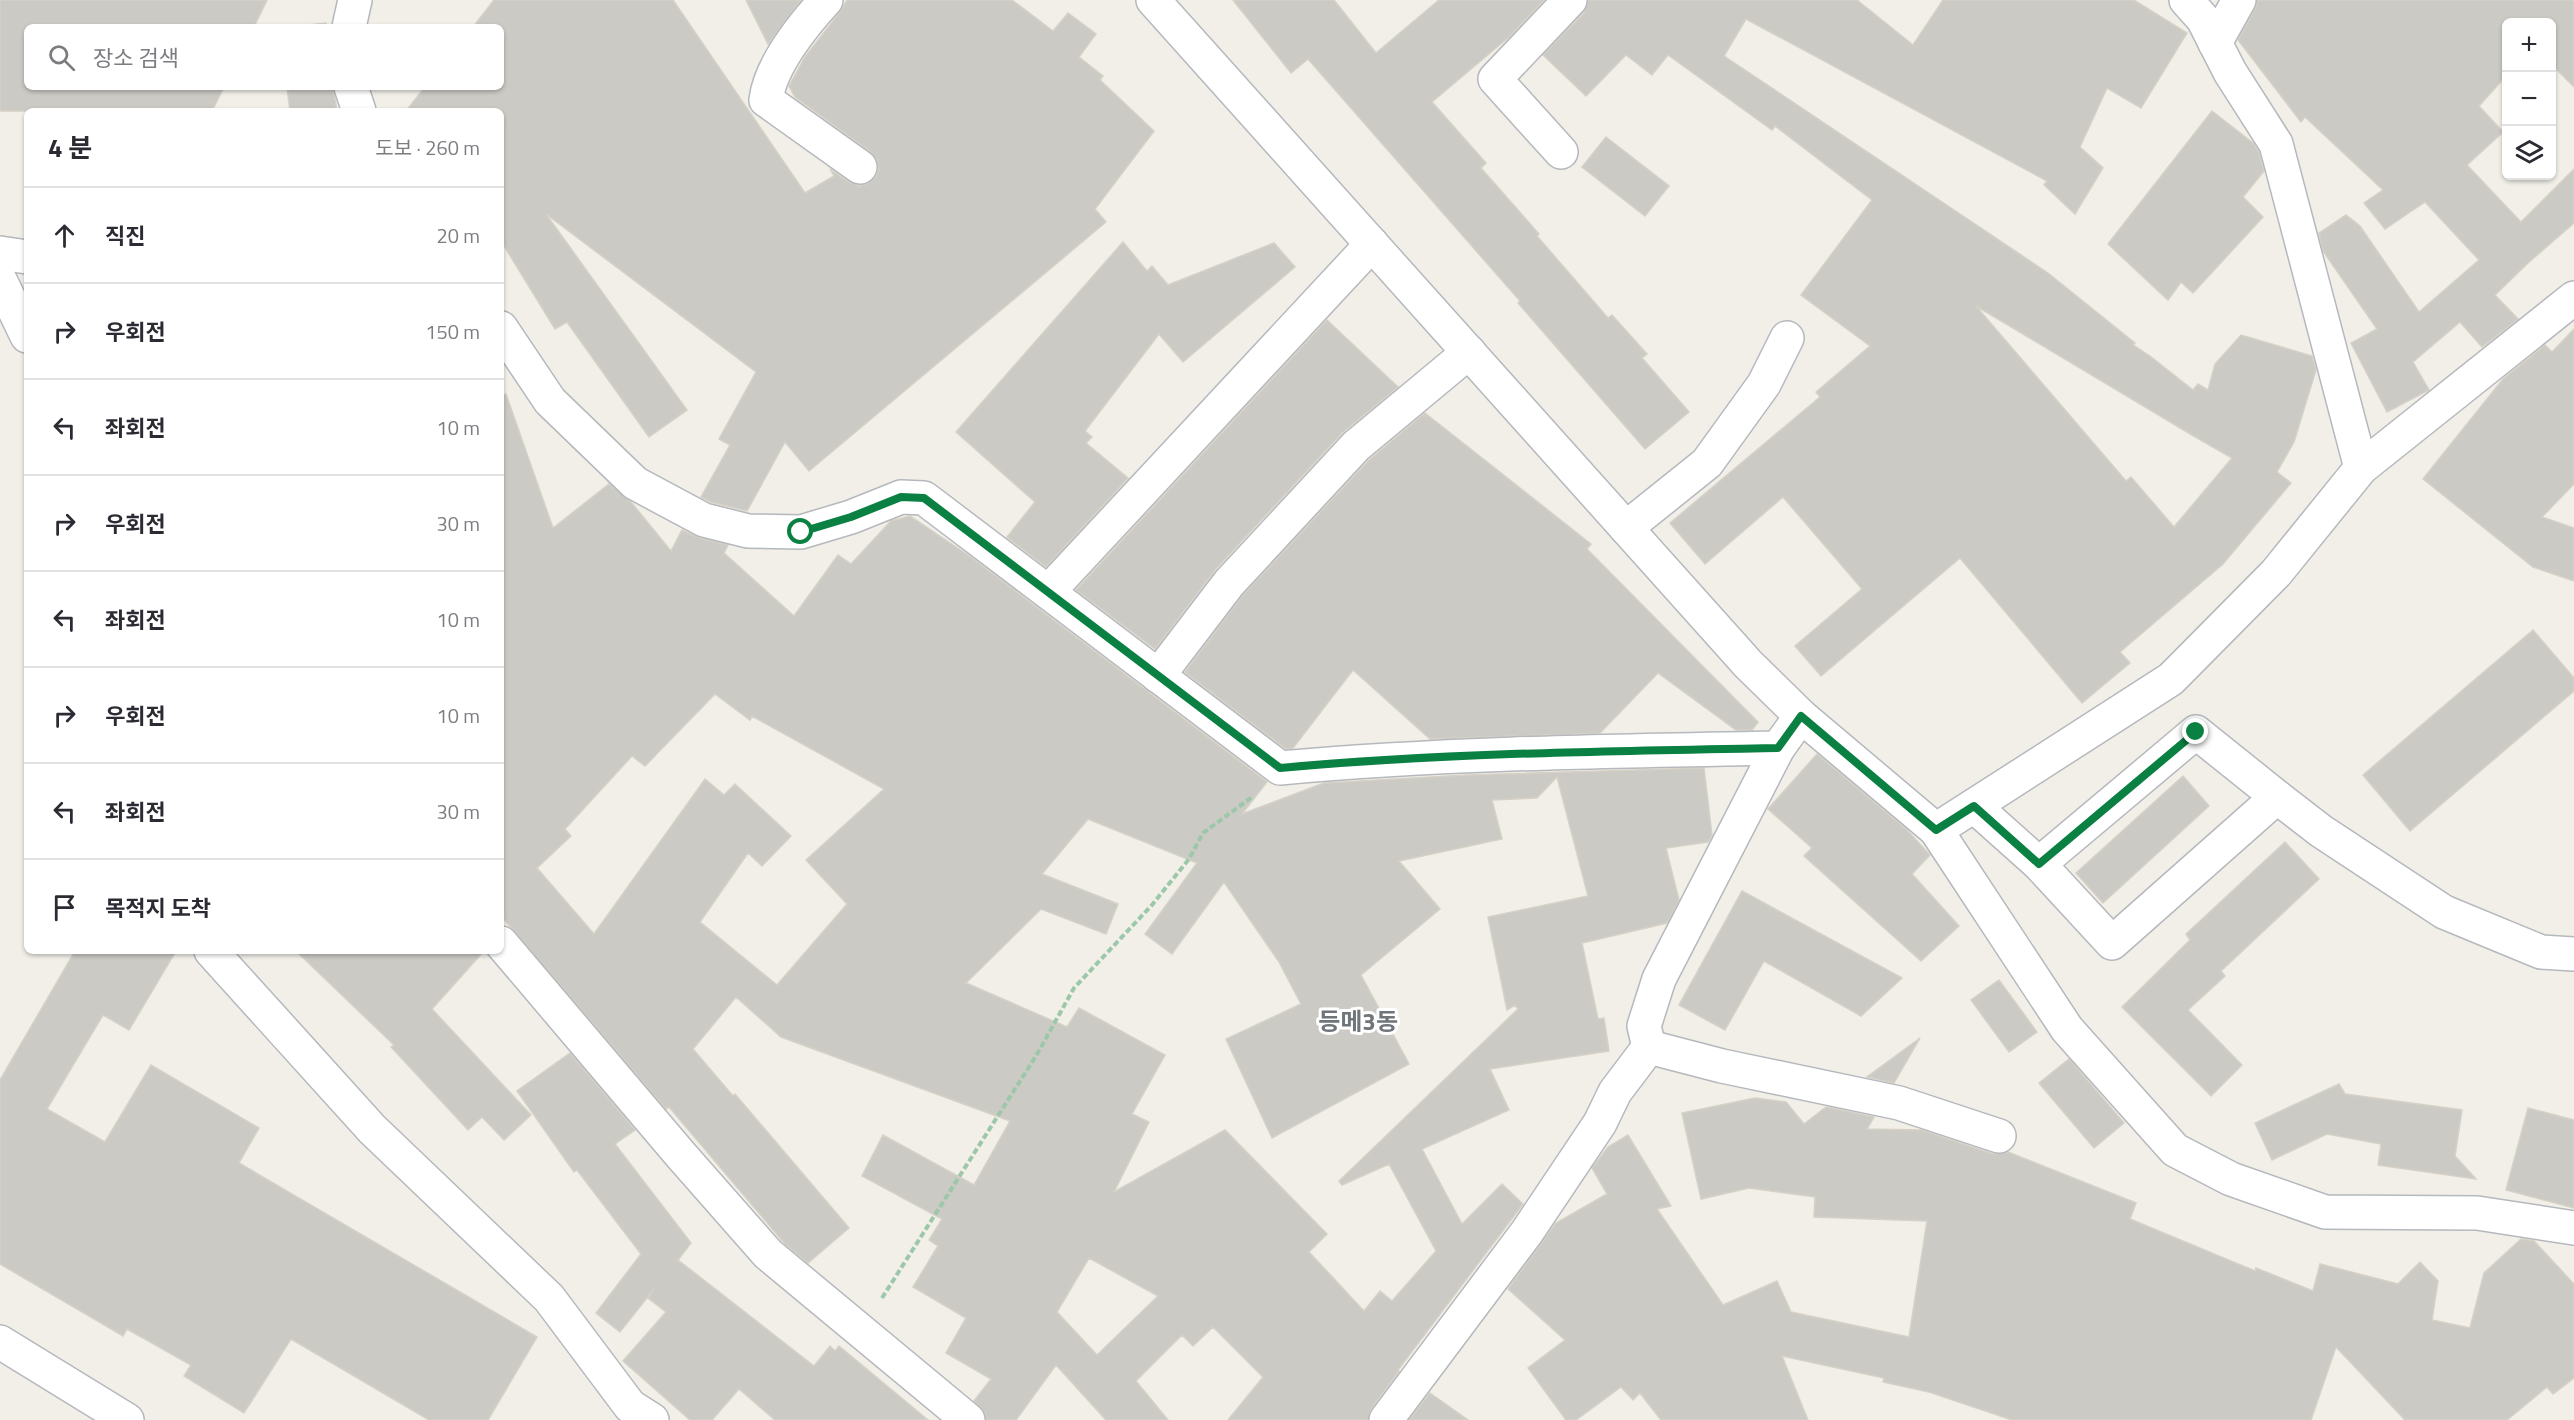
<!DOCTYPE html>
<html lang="ko">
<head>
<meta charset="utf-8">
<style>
  body { margin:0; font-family:"Titillium Web","Noto Sans KR",sans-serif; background:#f2f2f3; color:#2b2b33 }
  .controls { position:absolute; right:18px; top:18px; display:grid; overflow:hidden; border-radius:9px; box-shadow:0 2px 4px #0004 }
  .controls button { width:54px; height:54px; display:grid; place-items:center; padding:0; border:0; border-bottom:2px solid #e1e1e2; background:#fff; color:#2b2b33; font:30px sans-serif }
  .stop { position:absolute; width:18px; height:18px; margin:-14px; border:4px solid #0b8043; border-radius:50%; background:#fff }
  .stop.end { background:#0b8043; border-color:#fff; box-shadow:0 2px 6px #0008 }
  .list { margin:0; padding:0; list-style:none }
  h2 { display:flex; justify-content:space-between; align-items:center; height:78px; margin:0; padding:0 24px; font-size:26px }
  h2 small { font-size:20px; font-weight:400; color:#7c7c81 }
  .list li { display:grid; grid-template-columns:39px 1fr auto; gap:18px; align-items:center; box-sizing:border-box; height:96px; padding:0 24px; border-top:2px solid #e1e1e2 }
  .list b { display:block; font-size:22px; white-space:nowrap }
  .list em { font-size:20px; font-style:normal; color:#7c7c81 }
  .icon { flex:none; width:33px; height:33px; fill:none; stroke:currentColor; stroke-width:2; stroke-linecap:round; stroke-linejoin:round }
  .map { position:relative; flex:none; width:2574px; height:1420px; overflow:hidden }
  .search { position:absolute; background:#fff; box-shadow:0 2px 4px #0004; left:24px; top:24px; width:480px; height:66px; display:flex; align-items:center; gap:15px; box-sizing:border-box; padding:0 21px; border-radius:9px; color:#7c7c81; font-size:22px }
  .panel { position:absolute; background:#fff; box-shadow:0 2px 4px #0004; left:24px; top:108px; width:480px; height:846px; border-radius:9px }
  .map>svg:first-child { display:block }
  .building { fill:#cccac5; stroke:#d6d1c6; stroke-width:1.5; fill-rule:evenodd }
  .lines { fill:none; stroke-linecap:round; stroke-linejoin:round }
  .minor-casing { stroke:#b5b8bc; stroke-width:36 }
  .path { stroke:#9cc7a9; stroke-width:4; stroke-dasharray:6 3; stroke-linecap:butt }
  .minor { stroke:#fff; stroke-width:33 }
  .route { stroke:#0b8043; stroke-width:8 }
  .labels { text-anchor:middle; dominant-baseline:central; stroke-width:6; stroke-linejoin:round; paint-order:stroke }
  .quarter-label { font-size:24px; font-weight:bold; fill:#70757a; stroke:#fff }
</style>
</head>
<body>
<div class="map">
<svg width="2574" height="1420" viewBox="0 0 2574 1420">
  <rect width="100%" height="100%" fill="#f1efe8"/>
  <g class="building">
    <polygon points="0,0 267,0 254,27 27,27 27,87 224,87 212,111 0,111"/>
    <polygon points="494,0 673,0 805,193 834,176 830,169 849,182 859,186 867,184 875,178 879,169 877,160 871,152 795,97 789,86 805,57 840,12 847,0 1012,0 1053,31 1068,13 1096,34 1079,57 1103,76 1100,80 1154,131 1095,209 1106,222 809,471 785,442 747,511 711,502 701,497 730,445 719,439 756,372 546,214 687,410 649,437 567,322 555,329 501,241 501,111 406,111 425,87 501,87 501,27 473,27"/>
    <polygon points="746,0 801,0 768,44"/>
    <polygon points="1233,0 1334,0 1376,53 1439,0 1544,0 1509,37 1432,102 1486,163 1481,168 1539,234 1537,236 1608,318 1612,315 1647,354 1642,358 1689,412 1645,449 1518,303 1520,301 1308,59 1291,73"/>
    <path d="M1588,0H1857L1913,45L1943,0H2134L2187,33L2141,108L2107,88L2080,147L2103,168L2075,214L2044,185L2047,181L1746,19L1724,56L2048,273L2135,343L2133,345L2150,356L2193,390L2198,384L2208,390L2215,364L2241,335L2312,356L2316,370L2294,442L2277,472L2291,483L2223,564L2120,652L2130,663L2082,703L1960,558L1821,676L1795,646L1862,589L1783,497L1705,564L1670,523L1820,397L1816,392L1870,346L1801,295L1872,200L1775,126L1772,130L1668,55L1652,75L1626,55L1586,96L1543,55L1584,13ZM1976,306L2192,435L2232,458L2174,527L2131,477L2126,481Z"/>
    <polygon points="2258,0 2574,0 2574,87 2552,65 2552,22 2506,22 2506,76 2479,106 2503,132 2467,165 2521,222 2574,169 2574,223 2528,263 2495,295 2518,319 2482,347 2460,322 2413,362 2429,390 2387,412 2351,343 2377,329 2323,251 2319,233 2346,215 2360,226 2419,312 2479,260 2425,202 2385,229 2364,203 2383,190 2305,117 2301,122 2238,40 2255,9"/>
    <polygon points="326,23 327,27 291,27"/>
    <polygon points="287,87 333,87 337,111 290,111"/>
    <polygon points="2212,111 2253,143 2259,152 2264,171 2243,197 2263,217 2193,293 2181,282 2168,300 2108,244"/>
    <polygon points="1606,137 1669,186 1645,216 1582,167"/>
    <polygon points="1123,242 1147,271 1152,266 1168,285 1274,243 1295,267 1183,362 1159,334 1085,431 1092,437 1086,443 1128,478 1046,567 1007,537 1035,502 956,432"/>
    <polygon points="1327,320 1398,387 1342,433 1215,570 1155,649 1076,590"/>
    <polygon points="2574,329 2574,484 2542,517 2574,528 2574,581 2533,567 2423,479 2503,379 2545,345 2552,352"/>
    <path d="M506,394L553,528L609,484L631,502L671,551L682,530L699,538L728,545L724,553L794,616L838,555L851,564L891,521L910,516L968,555L1267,782L1242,814L1324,783L1467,775L1704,768L1712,835L1708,842L1666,848L1679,900L1667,923L1582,943L1598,1019L1604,1018L1609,1051L1490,1069L1509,1110L1422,1149L1462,1224L1502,1184L1523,1204L1398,1370L1399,1371L1371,1409L1368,1420H1228L1263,1377L1213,1327L1193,1346L1182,1335L1136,1381L1168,1420H1106L1056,1365L1016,1420H986L985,1413L974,1401L991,1379L946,1353L966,1318L913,1287L938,1246L929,1240L942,1219L862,1176L883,1135L974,1185L1010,1121L781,1037L736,997L693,1049L733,1096L735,1094L849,1228L808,1263L785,1244L669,1107L666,1109L501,916V395ZM715,694L750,720L752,716L884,789L806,860L847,904L777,985L700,922L748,853L762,866L791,836L735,784L724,795L705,779L594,934L537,868L571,836L565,829L632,756L645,766ZM1557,777L1588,896L1488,917L1507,1010L1515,1005L1518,1009L1339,1181L1342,1185L1389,1164L1436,1251L1392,1301L1380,1291L1364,1311L1309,1252L1327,1234L1225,1130L1114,1192L1149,1122L1132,1114L1165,1055L1079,1008L1067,1027L966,983L1041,909L1106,934L1118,904L1042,874L1088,819L1197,863L1145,934L1172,954L1224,882L1279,962L1301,1004L1226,1039L1272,1138L1409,1064L1361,975L1440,909L1399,861L1502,839L1492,800L1537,798ZM1089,1258L1158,1296L1097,1355L1057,1312Z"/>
    <polygon points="1425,413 1591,544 1587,549 1758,722 1752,730 1736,730 1658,673 1600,733 1430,739 1353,670 1293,748 1286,749 1185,672 1243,595 1369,460"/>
    <polygon points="2533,630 2574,678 2574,691 2410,831 2363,775"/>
    <polygon points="1817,754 1907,830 1930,855 1912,874 1959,926 1921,961 1804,856 1812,848 1768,809"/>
    <polygon points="2183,776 2209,806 2103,903 2076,873"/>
    <polygon points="2285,842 2319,879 2221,971 2225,976 2188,1010 2242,1065 2211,1096 2122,1007 2190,940 2186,934"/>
    <polygon points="1742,891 1902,978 1861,1016 1764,961 1725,1030 1679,1005"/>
    <polygon points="75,951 176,951 129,1030 103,1015 47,1109 105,1142 151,1065 259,1128 239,1163 537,1337 488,1420 429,1420 291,1339 244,1413 184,1376 191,1365 127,1329 123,1336 0,1264 0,1080"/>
    <polygon points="296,951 484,951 432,1009 531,1115 504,1140 482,1117 468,1130 391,1047 394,1045"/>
    <polygon points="1999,980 2037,1032 2009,1052 1971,1000"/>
    <polygon points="1920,1038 1894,1083 1867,1077"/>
    <polygon points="570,1053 635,1130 615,1144 691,1243 678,1260 814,1366 830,1346 835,1351 839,1346 928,1420 775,1420 739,1389 712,1420 690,1420 623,1361 666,1312 648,1298 654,1289 620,1332 596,1313 641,1254 577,1170 574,1172 517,1091"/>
    <polygon points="2069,1059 2124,1123 2094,1148 2039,1083"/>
    <polygon points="2339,1084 2345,1094 2462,1110 2455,1156 2476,1179 2378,1165 2381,1144 2327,1134 2272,1160 2255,1123"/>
    <polygon points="1755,1098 1786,1102 1804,1124 1826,1107 1832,1108 1874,1117 1867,1129 1922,1130 1993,1154 2008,1152 2136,1203 2130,1219 2255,1271 2256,1268 2313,1291 2320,1264 2398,1284 2420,1262 2438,1281 2432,1320 2470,1328 2484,1273 2521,1239 2534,1241 2574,1284 2574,1378 2553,1394 2547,1387 2507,1420 2405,1420 2336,1347 2311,1420 2012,1420 1929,1392 1883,1382 1884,1378 1782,1356 1808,1420 1661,1420 1640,1393 1633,1400 1621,1387 1576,1420 1566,1420 1528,1368 1565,1340 1508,1289 1556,1223 1607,1194 1592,1168 1608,1147 1628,1135 1671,1206 1657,1209 1723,1305 1777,1281 1791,1312 1909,1337 1927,1221 1814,1217 1815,1197 1749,1188 1701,1199 1682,1113"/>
    <polygon points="2528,1108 2574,1120 2574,1208 2506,1190"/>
    <polygon points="1430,1393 1468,1420 1409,1420"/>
  </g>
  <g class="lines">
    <g class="minor-casing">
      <g id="minor">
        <path d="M826,0C803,25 770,66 766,100L860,167"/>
        <polyline points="1153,0 1748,664 1801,716 1936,830 2067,1029 2175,1150 2231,1179 2325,1212 2477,1213 2574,1228"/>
        <polyline points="2186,0 2203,19 2230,72 2276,144 2361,468"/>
        <polyline points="349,27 355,0"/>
        <polyline points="2215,43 2239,0"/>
        <polyline points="351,87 359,111"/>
        <polyline points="1561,152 1495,79 1570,0"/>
        <polyline points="0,253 27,257"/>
        <polyline points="0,280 27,336"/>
        <path d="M501,328L550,401L635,483L704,520L748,531L801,532L851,517L901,497L924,498L1280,768C1445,753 1612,751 1778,748L1801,716"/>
        <polyline points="1626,528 1707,463 1764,384 1787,338"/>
        <polyline points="1048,592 1372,244"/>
        <polyline points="1158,676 1229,583 1356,446 1469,352"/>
        <polyline points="1778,748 1659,979 1644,1026 1649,1047 1722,1066 1899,1103 1999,1136"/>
        <polyline points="1974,806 2039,864 2112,943 2277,797 2321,831 2444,912 2541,952 2574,954"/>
        <polyline points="1936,830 2171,679 2276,573 2361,468 2574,298"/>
        <polyline points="2039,864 2196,732 2277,797"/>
        <polyline points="501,943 680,1154 768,1254 968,1420"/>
        <polyline points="211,951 372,1129 549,1298 630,1406 652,1420"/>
        <polyline points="0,1342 127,1420"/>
        <polyline points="1386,1420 1527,1232 1600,1123 1615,1092 1649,1047"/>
      </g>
    </g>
    <polyline class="path" points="882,1298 1036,1056 1074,988 1152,905 1189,859 1203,833 1252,797"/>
    <use href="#minor" class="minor"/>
  </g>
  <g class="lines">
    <path class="route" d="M801,532L851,517L901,497L924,498L1280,768C1445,753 1612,751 1778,748L1801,716L1936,830L1974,806L2039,864L2196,732"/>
  </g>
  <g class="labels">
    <g class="quarter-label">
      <text x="1358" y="1021">등메3동</text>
    </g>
  </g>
</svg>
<div class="controls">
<button>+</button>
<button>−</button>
<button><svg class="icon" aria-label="layers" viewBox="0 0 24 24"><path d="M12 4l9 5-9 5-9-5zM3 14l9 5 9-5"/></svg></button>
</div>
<div class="stop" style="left:801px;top:532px"></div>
<div class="stop end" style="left:2196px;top:732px"></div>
<div class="search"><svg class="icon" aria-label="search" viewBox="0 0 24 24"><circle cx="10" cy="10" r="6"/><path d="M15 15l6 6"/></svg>장소 검색</div>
<section class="panel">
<h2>4 분<small>도보 · 260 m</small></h2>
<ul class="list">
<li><svg class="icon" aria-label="ahead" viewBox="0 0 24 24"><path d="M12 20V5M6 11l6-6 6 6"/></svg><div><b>직진</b></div><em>20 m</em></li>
<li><svg class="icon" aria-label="right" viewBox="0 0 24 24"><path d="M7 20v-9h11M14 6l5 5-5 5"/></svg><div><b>우회전</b></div><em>150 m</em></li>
<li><svg class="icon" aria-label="left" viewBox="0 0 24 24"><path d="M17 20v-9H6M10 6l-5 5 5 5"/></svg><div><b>좌회전</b></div><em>10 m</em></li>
<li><svg class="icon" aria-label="right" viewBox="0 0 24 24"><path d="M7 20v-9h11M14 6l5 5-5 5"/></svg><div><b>우회전</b></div><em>30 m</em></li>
<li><svg class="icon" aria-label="left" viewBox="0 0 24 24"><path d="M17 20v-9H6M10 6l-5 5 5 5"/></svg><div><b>좌회전</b></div><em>10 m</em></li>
<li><svg class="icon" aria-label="right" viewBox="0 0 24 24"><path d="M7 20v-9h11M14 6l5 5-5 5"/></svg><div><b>우회전</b></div><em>10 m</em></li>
<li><svg class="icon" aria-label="left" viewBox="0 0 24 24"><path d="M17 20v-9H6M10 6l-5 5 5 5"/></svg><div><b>좌회전</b></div><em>30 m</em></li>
<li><svg class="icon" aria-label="arrive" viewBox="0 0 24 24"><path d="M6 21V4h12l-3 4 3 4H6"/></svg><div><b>목적지 도착</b></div></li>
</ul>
</section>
</div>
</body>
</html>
